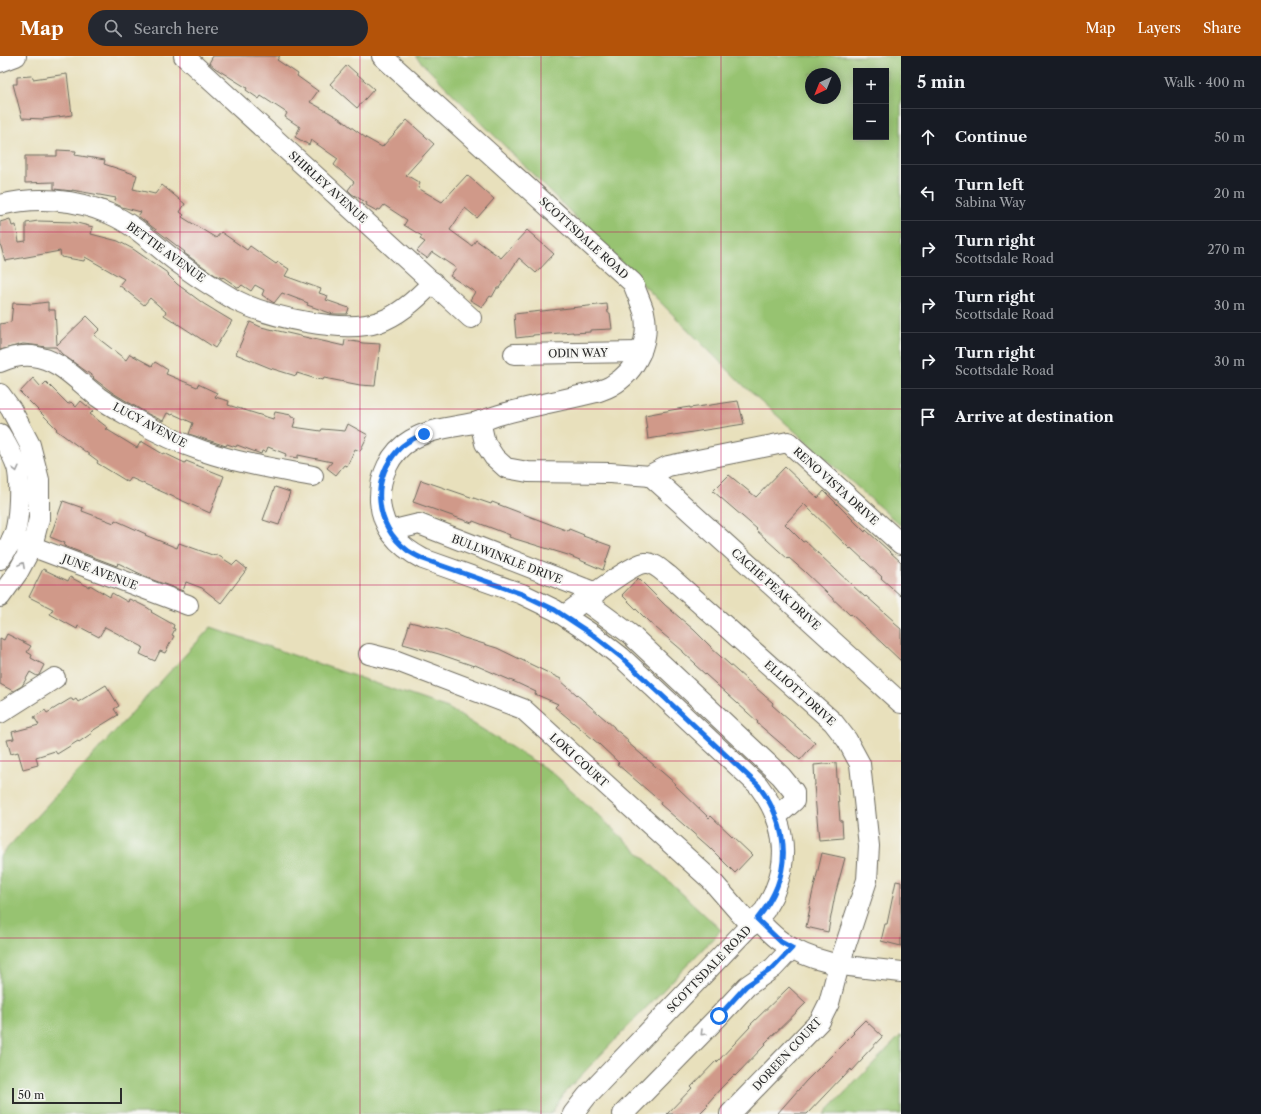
<!DOCTYPE html>
<html lang="en">
<head>
<meta charset="utf-8">
<style>
  body { margin:0; font-family:"Libre Caslon Text",serif; background:#242831; color:#f1f3f6 }
  .controls { position:absolute; right:12px; top:12px; display:grid; overflow:hidden; border-radius:0px; box-shadow:0 2px 10px #0003 }
  .controls button { width:36px; height:36px; display:grid; place-items:center; padding:0; border:0; border-bottom:1px solid #363941; background:#171b24; color:#f1f3f6; font:20px sans-serif }
  .compass { position:absolute; left:805px; top:12px; width:36px; height:36px; border-radius:50%; background:#171b24; box-shadow:0 2px 10px #0003; rotate:223deg }
  .scale { position:absolute; left:12px; bottom:10px; width:110px; box-sizing:border-box; padding-left:4px; border:2px solid #2b2b2b; border-top:0; font-size:11px; line-height:14px; white-space:nowrap; color:#2b2b2b; -webkit-text-stroke:3px #f6f6f2; paint-order:stroke }
  .stop { position:absolute; width:12px; height:12px; margin:-9px; border:3px solid #1a73e8; border-radius:50%; background:#fff }
  .stop.end { background:#1a73e8; border-color:#fff; box-shadow:0 1px 4px #0008 }
  .list { margin:0; padding:0; list-style:none }
  h2 { display:flex; justify-content:space-between; align-items:center; height:52px; margin:0; padding:0 16px; font-size:17px }
  h2 small { font-size:13px; font-weight:400; color:#9ea1a6 }
  .list li { display:grid; grid-template-columns:26px 1fr auto; gap:12px; align-items:center; box-sizing:border-box; height:56px; padding:0 16px; border-top:1px solid #363941 }
  .list b { display:block; font-size:15px; white-space:nowrap }
  .list p { margin:0; font-size:13px; white-space:nowrap; color:#9ea1a6 }
  .list em { font-size:13px; font-style:normal; color:#9ea1a6 }
  .icon { flex:none; width:22px; height:22px; fill:none; stroke:currentColor; stroke-width:2; stroke-linecap:round; stroke-linejoin:round }
  .map { position:relative; flex:none; width:901px; height:1058px; overflow:hidden }
  header { display:flex; align-items:center; gap:24px; box-sizing:border-box; height:56px; padding:0 20px; background:#b45309; color:#fff }
  header strong { font-size:19px }
  nav { display:flex; gap:22px; margin-inline-start:auto; font-size:14px }
  .search { width:280px; height:36px; background:#242831; display:flex; align-items:center; gap:10px; box-sizing:border-box; padding:0 14px; border-radius:22px; color:#9ea1a6; font-size:15px }
  main { display:flex }
  aside { flex:1; background:#171b24 }
  .map>svg:first-child { display:block }
  .green { fill:#97c371; stroke:#61774e; fill-rule:evenodd }
  .building { fill:#d09989 }
  .lines { fill:none; stroke-linecap:round; stroke-linejoin:round }
  .minor-casing { stroke:#6d6a5e; stroke-width:22 }
  .minor { stroke:#fff; stroke-width:20 }
  .oneway { stroke:#a0a0a0 }
  .route { stroke:#1a73e8; stroke-width:5 }
  .grid { fill:none; stroke:#c2185b; stroke-width:1; stroke-opacity:0.55 }
  .labels { text-anchor:middle; dominant-baseline:central; stroke-width:4; stroke-linejoin:round; paint-order:stroke }
  .street-label { font-size:11px; fill:#2b2b2b; stroke:#f6f6f2 }
</style>
</head>
<body>
<header>
<strong>Map</strong>
<div class="search"><svg class="icon" aria-label="search" viewBox="0 0 24 24"><circle cx="10" cy="10" r="6"/><path d="M15 15l6 6"/></svg>Search here</div>
<nav><a>Map</a><a>Layers</a><a>Share</a></nav>
</header>
<main>
<div class="map">
<svg width="901" height="1058" viewBox="0 0 901 1058">
  <rect width="100%" height="100%" fill="#f6f6f2"/>
  <filter id="ink" filterUnits="userSpaceOnUse"><feTurbulence type="fractalNoise" baseFrequency=".025" numOctaves="2"/><feDisplacementMap in="SourceGraphic" scale="8" xChannelSelector="R" yChannelSelector="G"/><feConvolveMatrix kernelMatrix="1 2 1 2 8 2 1 2 1" color-interpolation-filters="sRGB"/></filter>
  <filter id="wash" filterUnits="userSpaceOnUse"><feTurbulence type="fractalNoise" baseFrequency=".012" numOctaves="4" result="noise"/><feDisplacementMap in="SourceGraphic" scale="16" xChannelSelector="R" yChannelSelector="G"/><feGaussianBlur stdDeviation="0.9" result="paint"/><feColorMatrix in="noise" values="0 0 0 0 0 0 0 0 0 0 0 0 0 0 0 0 0 1.4 0 .05"/><feComposite in="paint" operator="in"/></filter>
  <g filter="url(#wash)">
    <rect width="100%" height="100%" fill="#e8e0bc"/>
    <g class="green">
      <path d="M415,0H901V470L743,329ZM856,15H886V81H856ZM811,18H835V42H811Z"/>
      <polygon points="211,571 448,652 553,717 721,874 565,1036 551,1058 0,1058 0,800"/>
      <polygon points="901,979 901,1058 824,1058"/>
    </g>
    <g id="blocks">
      <g class="building">
        <polygon points="213,0 280,0 277,4 298,18 297,20 318,35 310,46 339,62 366,82 382,91 407,64 434,88 406,119 420,127 418,132 442,146 467,119 494,143 477,162 465,152 450,174 472,190 476,184 501,202 527,174 554,198 536,217 519,202 499,232 497,232 492,241 490,240 482,251 470,244 475,236 450,220 456,212 432,196 427,202 417,195 425,186 420,183 422,180 404,169 407,164 384,149 380,154 378,153 377,155 366,149 367,147 352,138 348,134 354,126 334,109 338,103 311,84 309,89 295,81 300,71 285,61 287,57 261,40 259,43 246,34 247,32 215,12 209,7"/>
        <polygon points="347,9 374,33 357,52 330,28"/>
        <polygon points="67,18 72,59 43,63 22,62 13,28 17,28 17,21 31,20 33,21 33,23"/>
        <polygon points="57,94 76,95 75,99 105,104 104,108 137,119 133,133 155,138 162,129 185,148 180,156 184,159 182,161 216,182 221,176 247,194 250,190 276,208 278,206 289,213 285,220 321,233 319,237 328,240 326,244 349,252 347,258 333,258 307,249 308,247 282,237 274,247 262,239 264,234 255,229 251,235 242,229 239,232 223,221 222,222 215,219 184,197 185,196 138,160 141,156 122,151 114,147 116,142 72,134 72,135 54,133 54,126 25,127 25,100 57,100"/>
        <polygon points="10,163 12,170 16,169 19,186 26,185 26,167 38,165 73,166 93,171 91,178 118,185 133,193 169,218 168,219 177,228 204,248 232,265 215,292 164,259 166,256 150,242 144,249 119,229 124,223 85,201 84,205 61,201 60,195 5,205 0,187 0,166"/>
        <polygon points="48,246 48,254 55,254 57,289 87,260 100,273 94,279 126,304 130,298 152,310 155,306 168,314 166,318 197,331 198,328 217,337 215,341 229,345 228,349 273,363 275,356 291,359 291,361 296,362 293,371 321,375 322,373 345,375 348,368 368,379 360,395 355,393 347,410 344,409 336,419 327,412 332,406 298,399 298,402 285,400 286,398 268,391 266,396 262,395 261,398 237,389 236,391 227,388 226,390 189,378 193,367 173,358 172,359 167,357 163,365 148,358 113,337 93,322 94,321 62,298 56,291 46,291 33,289 23,288 0,294 0,268 11,266 13,247 32,248"/>
        <polygon points="607,248 608,257 610,257 612,273 590,274 590,276 573,277 573,276 533,279 533,280 516,282 514,258"/>
        <polygon points="250,266 261,271 344,290 345,284 363,287 380,288 375,330 360,329 324,322 323,324 317,322 316,323 297,317 296,320 270,312 236,298"/>
        <polygon points="33,322 41,331 46,326 68,348 71,346 76,351 81,345 93,355 90,358 108,372 106,373 137,392 141,385 163,398 164,397 185,407 186,405 224,420 210,457 131,422 128,426 97,407 98,405 56,374 57,373 20,336"/>
        <polygon points="738,345 744,368 648,383 645,359 683,352 690,351 690,352"/>
        <polygon points="785,411 818,442 824,435 865,476 866,474 901,506 901,540 881,522 882,521 851,492 850,493 804,448 785,468 803,486 805,485 852,529 865,541 866,540 895,566 894,567 901,573 901,605 865,571 851,558 850,559 804,515 789,502 788,503 756,474 757,473 713,435 729,419 756,441"/>
        <polygon points="421,424 491,448 492,446 568,475 569,473 584,479 583,480 611,490 603,514 568,499 509,481 510,479 473,465 472,467 413,446"/>
        <polygon points="275,431 290,436 279,469 263,464"/>
        <polygon points="63,445 83,452 82,455 114,467 115,464 146,478 145,479 177,492 179,487 215,500 216,498 233,509 237,505 247,513 221,547 202,532 186,526 183,535 153,524 118,507 117,510 64,490 65,487 50,481"/>
        <polygon points="43,513 68,525 70,521 89,531 90,529 110,541 112,537 128,546 129,543 136,546 148,552 152,555 151,556 174,569 173,572 175,573 172,579 174,580 165,597 160,595 155,605 140,598 143,591 105,571 99,581 78,570 77,573 50,558 53,553 29,541"/>
        <polygon points="638,522 665,549 694,574 711,591 711,592 773,647 772,649 815,687 800,704 757,667 758,666 695,609 696,608 683,596 683,595 649,566 622,539"/>
        <polygon points="410,566 447,575 464,582 497,592 561,623 561,625 614,671 614,672 628,684 627,686 676,728 675,729 709,762 711,760 752,799 735,817 709,791 660,748 661,746 617,708 619,707 600,689 555,651 558,648 535,638 536,636 517,627 475,609 474,610 439,598 403,588"/>
        <polygon points="7,578 31,590 27,596 32,599 31,602 44,609 39,619 37,620 30,616 22,630 13,635 0,628 0,582 4,584"/>
        <polygon points="106,629 119,650 114,653 118,659 92,675 91,676 92,677 79,686 78,685 57,698 55,695 36,701 38,709 23,713 18,696 11,698 7,684 14,683 12,676 39,669 34,661 45,654 47,657 70,643 72,643 73,645 76,643 78,646"/>
        <polygon points="836,707 840,765 842,765 843,782 819,784 814,729 815,729 814,709"/>
        <polygon points="822,797 845,802 835,839 828,876 806,871 810,852 809,852"/>
        <polygon points="896,825 901,826 901,890 881,885 885,868 887,868"/>
        <polygon points="789,931 806,947 765,987 766,988 735,1020 734,1019 721,1032 707,1048 708,1049 699,1058 667,1058 692,1032 691,1031 717,1004 717,1006 750,971 749,970"/>
        <polygon points="865,964 882,980 882,981 862,1002 863,1003 852,1015 851,1013 844,1021 843,1020 807,1058 777,1058 806,1025 854,977 853,976"/>
      </g>
    </g>
  </g>
  <g filter="url(#ink)">
    <use href="#blocks" fill-opacity="0" stroke="#6d6a5e" stroke-width="1"/>
    <g class="lines">
      <g class="minor-casing">
        <g id="minor">
          <polyline points="184,0 471,262"/>
          <path d="M382,0L633,227C636,236 641,246 644,256C651,285 636,316 611,330C606,333 601,334 596,336C564,344 530,350 499,359C492,361 485,364 478,366C456,371 431,372 411,384C390,396 379,421 380,445C382,474 400,491 423,503L522,538L555,554L593,579L621,601L758,729C782,761 791,796 775,834C773,841 768,847 765,854L587,1040L573,1058"/>
          <polyline points="0,6 16,0"/>
          <path d="M0,149C36,140 76,143 110,158C138,170 159,194 184,211C200,223 218,234 235,244C268,261 344,278 379,266C400,259 418,242 433,226"/>
          <polyline points="514,298 641,296"/>
          <path d="M0,306C11,301 20,299 32,300C60,303 77,325 98,341C109,349 122,356 134,363C156,376 179,387 203,395C238,407 276,413 313,420"/>
          <polyline points="0,338 11,353 30,389 39,424 39,463 32,490 18,516 0,541"/>
          <polyline points="480,365 485,387 494,401 506,412 528,416 610,417 651,420"/>
          <path d="M0,378C7,389 13,399 17,411C21,426 19,462 15,476C11,486 6,495 0,503"/>
          <polyline points="651,420 901,647"/>
          <polyline points="651,420 654,417 668,410 788,386 901,488"/>
          <polyline points="390,475 419,468 596,537"/>
          <polyline points="12,483 188,549"/>
          <polyline points="585,545 630,578 781,720 794,736 794,745 777,760"/>
          <path d="M565,559C577,550 633,507 645,507C654,506 662,515 669,520L833,666L847,684L860,708L869,790L867,824L839,909L829,947L820,965L730,1058"/>
          <polyline points="369,598 397,605 523,653 711,824 751,870"/>
          <polyline points="0,657 55,622"/>
          <path d="M757,863C765,871 773,880 782,886C817,911 860,911 901,916"/>
          <polyline points="623,1058 719,960 747,930 773,912 792,892"/>
        </g>
      </g>
      <use href="#minor" class="minor"/>
    </g>
    <defs><path id="oneway-chevron" d="M-2-3.5L2.5 0L-2 3.5" fill="none" stroke-width="1.6" stroke-linecap="round" stroke-linejoin="round"/></defs>
    <g class="oneway">
      <use href="#oneway-chevron" transform="translate(16 413) rotate(76)"/>
      <use href="#oneway-chevron" transform="translate(22 509) rotate(-62)"/>
      <use href="#oneway-chevron" transform="translate(703 977) rotate(135)"/>
    </g>
  </g>
  <g class="lines" filter="url(#ink)">
    <path class="route" d="M424,378C414,382 405,386 398,394C370,425 375,469 407,494C412,498 418,500 423,503L522,538L555,554L593,579L621,601L758,729C791,773 793,820 757,863L781,886L792,892L773,912L746,930L719,960"/>
  </g>
  <path class="grid" d="M180,0V1058M360,0V1058M541,0V1058M721,0V1058M0,176H901M0,353H901M0,529H901M0,705H901M0,882H901"/>
  <g class="labels">
    <g class="street-label">
      <text transform="translate(328 131) rotate(42)">SHIRLEY AVENUE</text>
      <text transform="translate(584 182) rotate(42)">SCOTTSDALE ROAD</text>
      <text transform="translate(166 196) rotate(36)">BETTIE AVENUE</text>
      <text transform="translate(578 297) rotate(-1)">ODIN WAY</text>
      <text transform="translate(150 369) rotate(28)">LUCY AVENUE</text>
      <text transform="translate(836 430) rotate(42)">RENO VISTA DRIVE</text>
      <text transform="translate(507 503) rotate(21)">BULLWINKLE DRIVE</text>
      <text transform="translate(100 516) rotate(21)">JUNE AVENUE</text>
      <text transform="translate(776 533) rotate(42)">CACHE PEAK DRIVE</text>
      <text transform="translate(800 637) rotate(42)">ELLIOTT DRIVE</text>
      <text transform="translate(579 704) rotate(42)">LOKI COURT</text>
      <text transform="translate(709 913) rotate(-46)">SCOTTSDALE ROAD</text>
      <text transform="translate(787 998) rotate(-47)">DOREEN COURT</text>
    </g>
  </g>
</svg>
<div class="controls">
<button>+</button>
<button>−</button>
</div>
<svg class="compass" viewBox="-18 -18 36 36"><path d="M0-13l5 13h-10z" fill="#e53935"/><path d="M0 13l5-13h-10z" fill="#9ea1a6"/></svg>
<div class="scale">50 m</div>
<div class="stop" style="left:719px;top:960px"></div>
<div class="stop end" style="left:424px;top:378px"></div>
</div>
<aside>
<h2>5 min<small>Walk · 400 m</small></h2>
<ul class="list">
<li><svg class="icon" aria-label="ahead" viewBox="0 0 24 24"><path d="M12 20V5M6 11l6-6 6 6"/></svg><div><b>Continue</b></div><em>50 m</em></li>
<li><svg class="icon" aria-label="left" viewBox="0 0 24 24"><path d="M17 20v-9H6M10 6l-5 5 5 5"/></svg><div><b>Turn left</b><p>Sabina Way</p></div><em>20 m</em></li>
<li><svg class="icon" aria-label="right" viewBox="0 0 24 24"><path d="M7 20v-9h11M14 6l5 5-5 5"/></svg><div><b>Turn right</b><p>Scottsdale Road</p></div><em>270 m</em></li>
<li><svg class="icon" aria-label="right" viewBox="0 0 24 24"><path d="M7 20v-9h11M14 6l5 5-5 5"/></svg><div><b>Turn right</b><p>Scottsdale Road</p></div><em>30 m</em></li>
<li><svg class="icon" aria-label="right" viewBox="0 0 24 24"><path d="M7 20v-9h11M14 6l5 5-5 5"/></svg><div><b>Turn right</b><p>Scottsdale Road</p></div><em>30 m</em></li>
<li><svg class="icon" aria-label="arrive" viewBox="0 0 24 24"><path d="M6 21V4h12l-3 4 3 4H6"/></svg><div><b>Arrive at destination</b></div></li>
</ul>
</aside>
</main>
</body>
</html>
